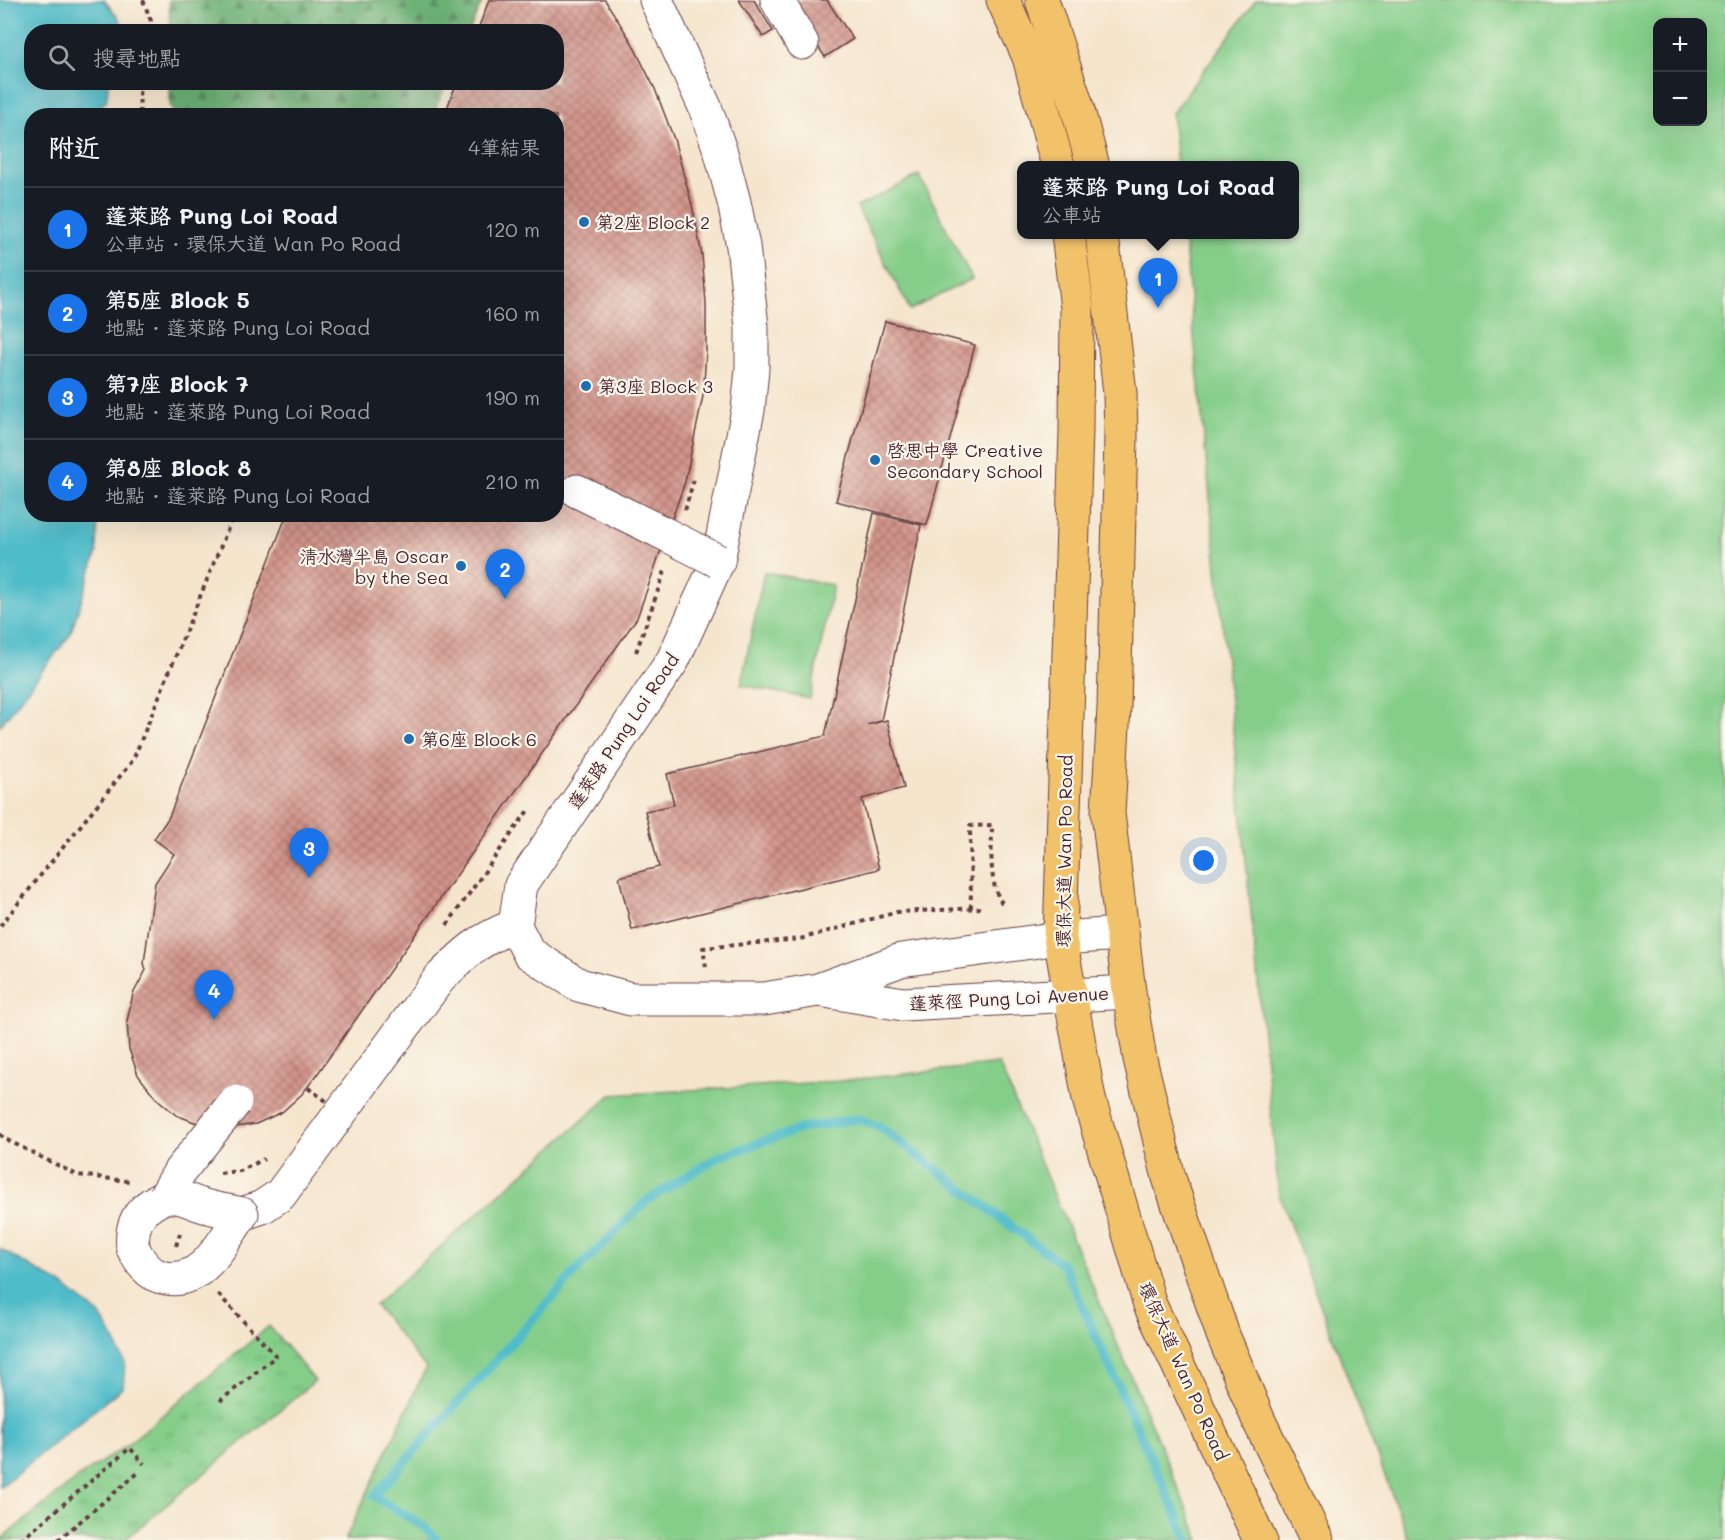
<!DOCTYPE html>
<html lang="zh-TW">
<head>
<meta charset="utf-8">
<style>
  body { margin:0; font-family:Mali,"LXGW WenKai TC",sans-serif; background:#20242c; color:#f1f3f6 }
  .controls { position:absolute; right:18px; top:18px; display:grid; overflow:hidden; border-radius:12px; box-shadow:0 6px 24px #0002 }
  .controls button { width:54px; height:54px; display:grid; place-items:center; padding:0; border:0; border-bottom:2px solid #363941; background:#171b24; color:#f1f3f6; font:30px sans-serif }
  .you { position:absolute; left:1204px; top:861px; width:21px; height:21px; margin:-15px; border:4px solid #fff; border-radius:50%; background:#1a73e8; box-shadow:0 0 0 9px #1a73e833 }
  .badge { display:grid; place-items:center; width:39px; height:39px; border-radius:50%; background:#1a73e8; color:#fff; font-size:20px; font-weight:700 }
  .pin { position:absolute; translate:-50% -50px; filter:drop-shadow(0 2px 3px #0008) }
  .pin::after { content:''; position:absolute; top:32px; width:21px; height:18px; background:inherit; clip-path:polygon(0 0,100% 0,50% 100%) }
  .popup { position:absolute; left:1017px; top:161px; width:282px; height:78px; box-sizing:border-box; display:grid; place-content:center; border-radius:12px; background:#171b24; filter:drop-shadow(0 2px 4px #0005); font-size:20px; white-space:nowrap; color:#9ea1a6 }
  .popup b { font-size:22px; color:#f1f3f6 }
  .popup::after { content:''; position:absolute; left:50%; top:100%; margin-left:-12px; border:12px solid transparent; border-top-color:#171b24 }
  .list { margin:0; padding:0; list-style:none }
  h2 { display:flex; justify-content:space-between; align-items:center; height:78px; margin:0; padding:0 24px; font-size:26px }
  h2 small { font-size:20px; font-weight:400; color:#9ea1a6 }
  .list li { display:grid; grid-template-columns:39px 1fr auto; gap:18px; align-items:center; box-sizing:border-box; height:84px; padding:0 24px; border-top:2px solid #363941 }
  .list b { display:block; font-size:22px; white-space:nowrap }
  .list p { margin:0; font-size:20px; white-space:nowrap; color:#9ea1a6 }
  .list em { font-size:20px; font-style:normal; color:#9ea1a6 }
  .icon { flex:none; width:33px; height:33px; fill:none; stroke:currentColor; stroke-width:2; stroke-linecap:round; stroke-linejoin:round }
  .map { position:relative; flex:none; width:1725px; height:1540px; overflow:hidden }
  .search { position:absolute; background:#171b24; box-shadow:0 6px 24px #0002; left:24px; top:24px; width:540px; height:66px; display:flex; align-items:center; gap:15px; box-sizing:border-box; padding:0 21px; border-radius:24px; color:#9ea1a6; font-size:22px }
  .panel { position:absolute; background:#171b24; box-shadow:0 6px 24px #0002; left:24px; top:108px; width:540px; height:414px; border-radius:24px }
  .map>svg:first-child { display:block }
  .grass { fill:#85ce8a; stroke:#68765a; stroke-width:1.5; fill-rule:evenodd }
  .forest { fill:url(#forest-firs); stroke:#5b6850; stroke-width:1.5 }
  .park { fill:url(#park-tufts); stroke:#68765a; stroke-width:1.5 }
  .water { fill:#4fbcc9; stroke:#4c6e7a; stroke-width:1.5 }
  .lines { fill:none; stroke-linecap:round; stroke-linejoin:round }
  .stream { stroke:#4fbcc9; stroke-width:9 }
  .building { fill:url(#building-cross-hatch) }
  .minor-casing { stroke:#643d43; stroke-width:35 }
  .major-casing { stroke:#643d43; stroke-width:35 }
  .path { stroke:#643d43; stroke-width:4; stroke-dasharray:4.5 4.5; stroke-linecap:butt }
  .minor { stroke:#fff; stroke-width:33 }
  .major { stroke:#f2c26a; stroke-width:33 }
  .minor-bridge-casing { stroke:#643d43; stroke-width:35; stroke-linecap:butt }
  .path-bridge { stroke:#643d43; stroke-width:4; stroke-dasharray:4.5 4.5; stroke-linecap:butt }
  .minor-bridge { stroke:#fff; stroke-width:33 }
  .poi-dot { fill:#1f6fb2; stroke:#fbf7ec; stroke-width:2 }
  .labels { text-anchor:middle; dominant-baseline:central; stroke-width:4.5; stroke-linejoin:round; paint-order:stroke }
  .poi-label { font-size:18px; fill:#4a1f2b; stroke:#fbf7ec; text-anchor:start }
  .street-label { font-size:18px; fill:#4a1f2b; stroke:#fbf7ec }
</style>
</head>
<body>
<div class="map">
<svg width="1725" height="1540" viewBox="0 0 1725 1540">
  <defs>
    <pattern id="forest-firs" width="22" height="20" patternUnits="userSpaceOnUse" patternTransform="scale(1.5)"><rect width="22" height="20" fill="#6cb176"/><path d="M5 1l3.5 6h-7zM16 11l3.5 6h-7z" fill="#5b8f61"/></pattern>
    <pattern id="park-tufts" width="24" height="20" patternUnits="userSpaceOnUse" patternTransform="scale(1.5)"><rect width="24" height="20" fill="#85ce8a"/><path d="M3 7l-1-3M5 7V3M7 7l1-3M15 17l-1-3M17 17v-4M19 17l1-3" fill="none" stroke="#74b077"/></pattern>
    <pattern id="building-cross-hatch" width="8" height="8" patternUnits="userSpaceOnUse" patternTransform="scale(1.5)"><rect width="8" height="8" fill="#d2948a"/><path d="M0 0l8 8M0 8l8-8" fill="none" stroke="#ac7871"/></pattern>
  </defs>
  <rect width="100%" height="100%" fill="#fbf7ec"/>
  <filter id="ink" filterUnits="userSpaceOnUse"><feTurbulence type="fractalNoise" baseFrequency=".0167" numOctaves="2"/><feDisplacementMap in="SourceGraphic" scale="12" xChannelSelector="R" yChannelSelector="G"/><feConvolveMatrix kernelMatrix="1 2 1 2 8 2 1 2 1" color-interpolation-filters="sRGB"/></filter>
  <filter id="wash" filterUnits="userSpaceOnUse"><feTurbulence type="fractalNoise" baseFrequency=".008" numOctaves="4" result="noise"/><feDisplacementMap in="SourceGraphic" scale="24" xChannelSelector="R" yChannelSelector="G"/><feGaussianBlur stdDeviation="1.35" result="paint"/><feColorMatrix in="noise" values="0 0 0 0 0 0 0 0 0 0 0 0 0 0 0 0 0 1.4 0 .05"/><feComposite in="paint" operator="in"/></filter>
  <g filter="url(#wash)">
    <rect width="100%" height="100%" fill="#f5e5cd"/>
    <g class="grass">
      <path d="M1256,0H1725V1540H1409L1279,1195L1184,235L1294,234V166L1177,165L1172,113ZM1702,22V122H1658V22Z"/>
      <polygon points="919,175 972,279 910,310 857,207"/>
      <polygon points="764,572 833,585 810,699 741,685"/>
      <polygon points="999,1064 1200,1540 345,1540 426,1368 375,1305 611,1095 840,1081"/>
    </g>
    <g class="forest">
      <polygon points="169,0 483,0 469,31 170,32"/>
      <polygon points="170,83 170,82 447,83 432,116 174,115 170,104"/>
    </g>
    <polygon class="park" points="269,1326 315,1381 124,1540 0,1540 80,1476 123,1448"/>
    <g class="water">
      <polygon points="0,0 104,0 121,21 119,31 32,32 32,82 109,83 106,102 86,115 32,116 32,514 98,515 97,552 70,635 0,726"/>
      <polygon points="0,1249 64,1286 99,1314 112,1335 125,1363 123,1387 0,1487"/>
    </g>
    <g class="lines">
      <polyline class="stream" points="437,1540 423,1526 374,1496 577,1270 646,1201 718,1157 803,1128 859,1119 880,1127 1064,1266 1188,1540"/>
    </g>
    <g id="blocks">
      <g class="building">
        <polygon points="489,0 605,0 631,41 655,89 674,139 692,205 702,255 706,303 706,353 703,396 685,482 637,618 316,1076 302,1094 282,1112 256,1124 229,1128 202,1125 176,1115 155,1097 138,1075 129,1049 127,1021 133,994 146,970 144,963 155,883 174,854 154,839 169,817 287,514 556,514 556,116 444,116 457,82 556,82 556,32 477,32"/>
        <polygon points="739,0 754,0 773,31 763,37"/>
        <polygon points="787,0 827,0 853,39 825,57"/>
        <polygon points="885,321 975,345 927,525 836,501"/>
        <polygon points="874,513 921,525 881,721 867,725 887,720 904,788 862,799 879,869 632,930 619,877 659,867 645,811 674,805 667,774 825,736"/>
      </g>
    </g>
  </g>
  <g filter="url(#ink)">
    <use href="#blocks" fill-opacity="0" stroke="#643d43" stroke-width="1.5"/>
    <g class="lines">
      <g class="minor-casing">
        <g id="minor">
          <polyline points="777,0 802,43"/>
          <polyline points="577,491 661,532"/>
          <polyline points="515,926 521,885 673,660 718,561 748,410 752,369 752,327 743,246 734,202 721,153 705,107 656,0"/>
          <polyline points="515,926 529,953 579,985 631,999 764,999 818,990 901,960 1060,938 1122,934"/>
          <polyline points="819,990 903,1004 1129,992"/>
          <path d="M242,1214L262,1207L280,1195L439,979C465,953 479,939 515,926"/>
          <path d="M133,1248C130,1222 141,1207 165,1197"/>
        </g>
      </g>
      <g class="major-casing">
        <g id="major">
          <polyline points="1003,0 1029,57 1058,166"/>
          <polyline points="1042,0 1076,103 1093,166"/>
          <polyline points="1068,234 1077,308 1076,431 1060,938 1089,1099 1150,1305 1260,1540"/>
          <polyline points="1102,234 1120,393 1121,437 1114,708 1108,813 1129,992 1140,1059 1169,1178 1223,1335 1259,1421 1317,1540"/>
        </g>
      </g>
      <g class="path">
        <polyline points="143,0 151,21 148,32"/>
        <polyline points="139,82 140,116"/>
        <polyline points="685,510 694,479"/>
        <polyline points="636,652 666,568"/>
        <path d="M971,908L970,826L992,825C992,849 988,883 1002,903"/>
        <polyline points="447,925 529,809"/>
        <polyline points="0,926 133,760 234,514"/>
        <polyline points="706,967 703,948 800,939 897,912 980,908"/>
        <polyline points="0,1134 5,1139 77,1175 129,1181"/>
        <polyline points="220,1173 240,1171 264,1159"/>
        <polyline points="176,1246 181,1230"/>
        <polyline points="218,1294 276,1356 220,1401"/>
        <polyline points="21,1540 130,1448 144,1464"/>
        <polyline points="58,1540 138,1473"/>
      </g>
      <use href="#minor" class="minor"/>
      <use href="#major" class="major"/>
      <g class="minor-bridge-casing">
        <g id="minor-bridge">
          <polyline points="661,532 718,561"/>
          <polyline points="165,1197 180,1171 235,1102"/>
          <path d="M133,1248C139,1261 147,1273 161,1277C202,1288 222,1242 242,1214C228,1211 212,1209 198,1204C186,1199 179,1196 165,1197"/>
        </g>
      </g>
      <polyline class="path-bridge" points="308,1088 329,1103"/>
      <use href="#minor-bridge" class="minor-bridge"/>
    </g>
  </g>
  <g class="poi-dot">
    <circle cx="584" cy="222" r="6"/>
    <circle cx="586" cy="386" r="6"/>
    <circle cx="875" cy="460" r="6"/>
    <circle cx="461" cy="566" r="6"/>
    <circle cx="409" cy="739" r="6"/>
  </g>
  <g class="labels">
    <g class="poi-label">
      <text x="596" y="222">第2座 Block 2</text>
      <text x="598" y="386">第3座 Block 3</text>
      <text x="887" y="450">啓思中學 Creative<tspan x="887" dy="21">Secondary School</tspan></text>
      <text x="449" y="556" text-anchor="end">清水灣半島 Oscar<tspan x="449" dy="21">by the Sea</tspan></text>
      <text x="421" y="739">第6座 Block 6</text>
    </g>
    <g class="street-label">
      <text transform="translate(623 731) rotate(-56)">蓬萊路 Pung Loi Road</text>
      <text transform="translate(1064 851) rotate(-89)">環保大道 Wan Po Road</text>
      <text transform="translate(1009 998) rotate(-3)">蓬萊徑 Pung Loi Avenue</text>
      <text transform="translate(1184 1371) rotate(66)">環保大道 Wan Po Road</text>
    </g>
  </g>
</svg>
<div class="controls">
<button>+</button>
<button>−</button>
</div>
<div class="you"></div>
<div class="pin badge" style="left:1158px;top:308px">1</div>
<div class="popup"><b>蓬萊路 Pung Loi Road</b>公車站</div>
<div class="pin badge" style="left:505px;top:599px">2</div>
<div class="pin badge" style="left:309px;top:878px">3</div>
<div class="pin badge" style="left:214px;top:1020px">4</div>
<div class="search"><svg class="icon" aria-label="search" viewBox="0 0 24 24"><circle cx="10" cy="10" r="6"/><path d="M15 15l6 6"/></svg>搜尋地點</div>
<section class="panel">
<h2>附近<small>4筆結果</small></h2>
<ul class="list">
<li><span class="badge">1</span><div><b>蓬萊路 Pung Loi Road</b><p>公車站 · 環保大道 Wan Po Road</p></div><em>120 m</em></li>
<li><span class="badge">2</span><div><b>第5座 Block 5</b><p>地點 · 蓬萊路 Pung Loi Road</p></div><em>160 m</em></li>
<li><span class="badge">3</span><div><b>第7座 Block 7</b><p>地點 · 蓬萊路 Pung Loi Road</p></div><em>190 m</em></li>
<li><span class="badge">4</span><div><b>第8座 Block 8</b><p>地點 · 蓬萊路 Pung Loi Road</p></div><em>210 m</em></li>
</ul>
</section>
</div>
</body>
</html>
